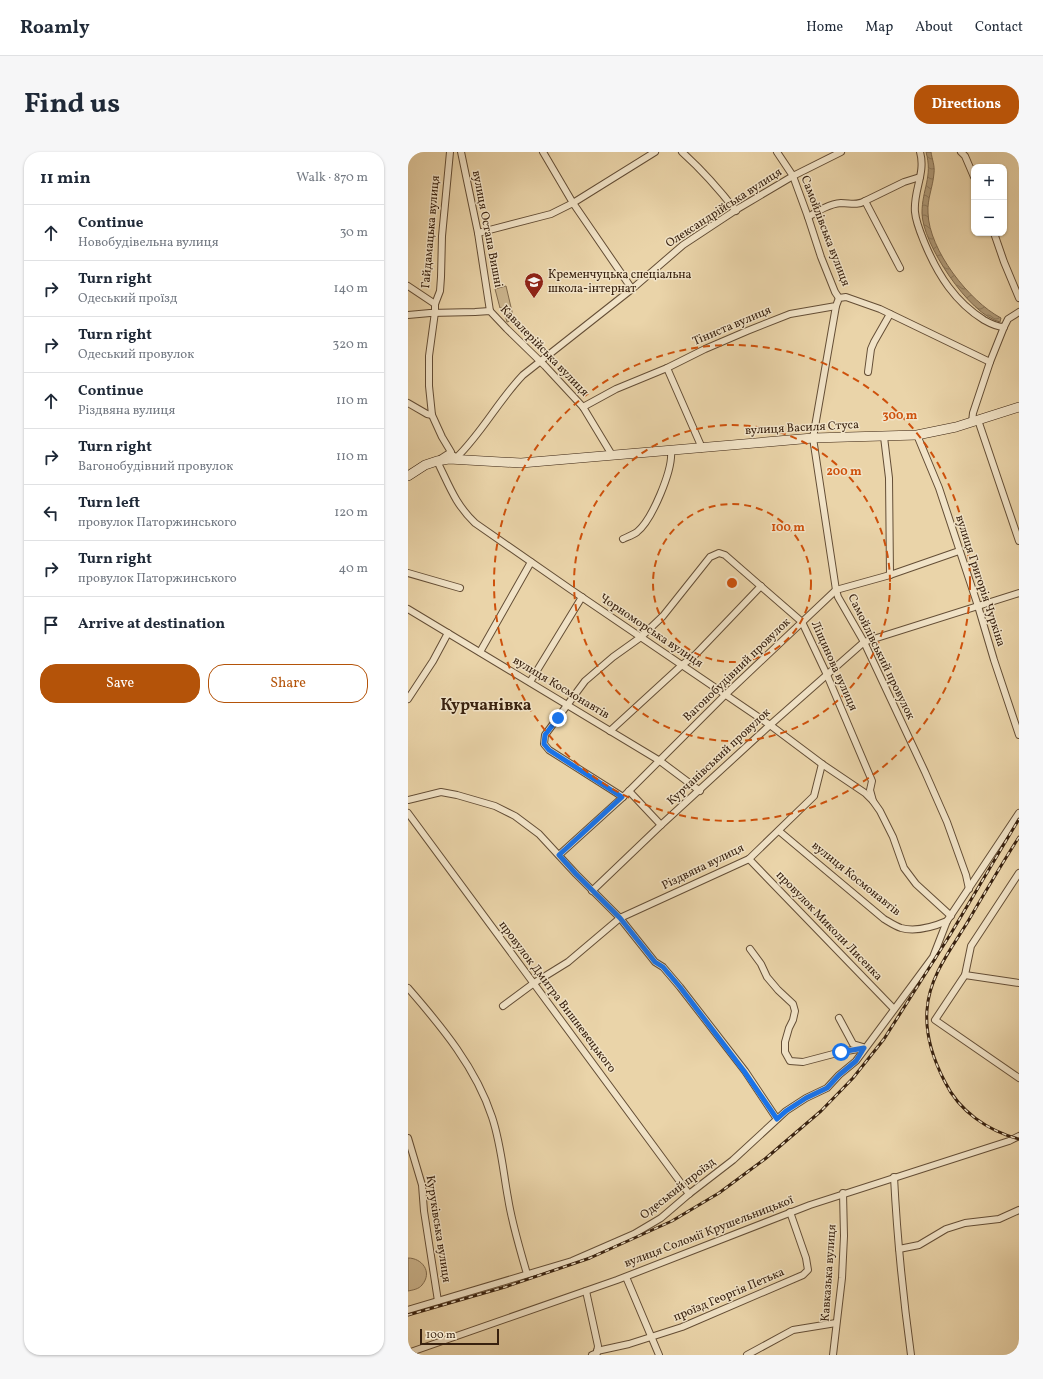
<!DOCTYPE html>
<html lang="en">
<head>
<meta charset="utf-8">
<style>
  body { margin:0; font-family:Vollkorn,serif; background:#f6f6f7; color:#1f2937 }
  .controls { position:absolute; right:12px; top:12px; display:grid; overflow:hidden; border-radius:8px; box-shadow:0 1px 3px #0004 }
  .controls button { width:36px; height:36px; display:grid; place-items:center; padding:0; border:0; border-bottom:1px solid #e0e1e3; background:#fff; color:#1f2937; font:20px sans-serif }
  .scale { position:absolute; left:12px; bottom:10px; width:79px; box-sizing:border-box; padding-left:4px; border:2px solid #38210f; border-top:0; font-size:11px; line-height:14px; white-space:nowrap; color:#38210f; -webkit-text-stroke:3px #f1e3c7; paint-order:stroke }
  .stop { position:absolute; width:12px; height:12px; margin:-9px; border:3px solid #1a73e8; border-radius:50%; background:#fff }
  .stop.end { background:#1a73e8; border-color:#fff; box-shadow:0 1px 4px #0008 }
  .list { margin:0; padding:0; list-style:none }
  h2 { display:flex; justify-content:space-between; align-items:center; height:52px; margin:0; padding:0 16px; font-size:17px }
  h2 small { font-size:13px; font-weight:400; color:#747a83 }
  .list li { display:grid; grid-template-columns:26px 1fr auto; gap:12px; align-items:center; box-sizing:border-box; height:56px; padding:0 16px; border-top:1px solid #e0e1e3 }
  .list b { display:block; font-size:15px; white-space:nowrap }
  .list p { margin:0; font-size:13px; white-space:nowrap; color:#747a83 }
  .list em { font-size:13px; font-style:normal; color:#747a83 }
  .actions { display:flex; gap:8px; padding:12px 16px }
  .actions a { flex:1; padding:9px 0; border:1px solid #b45309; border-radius:16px; text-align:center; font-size:14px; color:#b45309 }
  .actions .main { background:#b45309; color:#fff }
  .icon { flex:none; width:22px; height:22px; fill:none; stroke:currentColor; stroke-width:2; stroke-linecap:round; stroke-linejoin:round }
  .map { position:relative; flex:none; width:611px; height:1203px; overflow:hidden; border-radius:16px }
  header { display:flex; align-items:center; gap:24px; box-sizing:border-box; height:56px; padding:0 20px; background:#fff; border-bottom:1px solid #e0e1e3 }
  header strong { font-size:19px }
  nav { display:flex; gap:22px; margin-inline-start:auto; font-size:14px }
  .intro { display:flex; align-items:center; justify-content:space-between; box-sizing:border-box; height:96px; padding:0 24px }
  h1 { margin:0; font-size:28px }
  .button { padding:10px 18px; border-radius:16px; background:#b45309; color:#fff; font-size:14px; font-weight:700 }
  main { display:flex; gap:24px; padding:0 24px }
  aside { flex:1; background:#fff; border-radius:16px; box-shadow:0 1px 3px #0004 }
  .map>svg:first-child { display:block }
  .garden { fill:#ccb68f; stroke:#826c4f }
  .water { fill:url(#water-waves); stroke:#7e684c }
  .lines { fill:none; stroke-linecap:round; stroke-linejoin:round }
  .street-casing { stroke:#644e36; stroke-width:8 }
  .secondary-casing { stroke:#38210f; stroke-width:10 }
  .street { stroke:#f1e3c7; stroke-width:6 }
  .secondary { stroke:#f1e3c7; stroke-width:9 }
  .rail-casing { stroke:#38210f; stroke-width:3 }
  .rail { stroke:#f1e3c7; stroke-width:1.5; stroke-dasharray:4.5; stroke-linecap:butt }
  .route { stroke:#1a73e8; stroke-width:5 }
  .ring { fill:none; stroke:#ce510c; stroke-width:2; stroke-dasharray:7 5 }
  .labels { text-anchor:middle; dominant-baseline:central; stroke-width:3; stroke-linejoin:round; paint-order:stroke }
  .street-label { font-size:12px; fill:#38210f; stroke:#f1e3c7 }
  .poi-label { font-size:12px; fill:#38210f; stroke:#f1e3c7; text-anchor:start }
  .district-label { font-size:16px; font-weight:bold; fill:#38210f; stroke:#f1e3c7 }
  .centre { fill:#ce510c; stroke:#f1e3c7; stroke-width:2 }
  .ring-label { font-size:12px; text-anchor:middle; font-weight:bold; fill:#ce510c; stroke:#f1e3c7; stroke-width:3; stroke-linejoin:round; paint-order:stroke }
</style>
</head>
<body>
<header>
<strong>Roamly</strong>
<nav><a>Home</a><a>Map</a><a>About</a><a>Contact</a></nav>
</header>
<div class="intro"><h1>Find us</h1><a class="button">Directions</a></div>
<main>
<aside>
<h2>11 min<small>Walk · 870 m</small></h2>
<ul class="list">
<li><svg class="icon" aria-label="ahead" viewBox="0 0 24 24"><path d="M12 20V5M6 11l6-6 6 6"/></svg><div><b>Continue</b><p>Новобудівельна вулиця</p></div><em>30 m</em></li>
<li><svg class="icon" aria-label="right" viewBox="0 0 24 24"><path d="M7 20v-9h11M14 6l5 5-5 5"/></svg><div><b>Turn right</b><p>Одеський проїзд</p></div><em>140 m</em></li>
<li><svg class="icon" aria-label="right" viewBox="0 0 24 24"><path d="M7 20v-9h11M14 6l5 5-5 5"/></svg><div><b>Turn right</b><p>Одеський провулок</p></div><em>320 m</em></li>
<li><svg class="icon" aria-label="ahead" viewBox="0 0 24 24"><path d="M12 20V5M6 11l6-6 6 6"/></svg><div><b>Continue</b><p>Різдвяна вулиця</p></div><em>110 m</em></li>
<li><svg class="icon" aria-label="right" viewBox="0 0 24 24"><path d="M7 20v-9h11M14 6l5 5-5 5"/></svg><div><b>Turn right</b><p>Вагонобудівний провулок</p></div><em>110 m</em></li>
<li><svg class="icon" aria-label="left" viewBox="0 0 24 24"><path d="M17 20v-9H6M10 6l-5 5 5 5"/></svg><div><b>Turn left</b><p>провулок Паторжинського</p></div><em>120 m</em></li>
<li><svg class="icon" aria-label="right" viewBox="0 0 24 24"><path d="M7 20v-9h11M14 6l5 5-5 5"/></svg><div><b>Turn right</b><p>провулок Паторжинського</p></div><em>40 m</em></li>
<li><svg class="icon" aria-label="arrive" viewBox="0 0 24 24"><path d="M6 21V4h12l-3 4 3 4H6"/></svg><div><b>Arrive at destination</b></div></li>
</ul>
<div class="actions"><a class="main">Save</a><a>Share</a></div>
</aside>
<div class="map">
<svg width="611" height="1203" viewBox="0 0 611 1203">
  <defs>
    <pattern id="water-waves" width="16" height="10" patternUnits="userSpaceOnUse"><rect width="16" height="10" fill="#ad9775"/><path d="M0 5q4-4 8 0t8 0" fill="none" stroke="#8e7b5e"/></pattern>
  </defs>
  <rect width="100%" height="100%" fill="#ead4a9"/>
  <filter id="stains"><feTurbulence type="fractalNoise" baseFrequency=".005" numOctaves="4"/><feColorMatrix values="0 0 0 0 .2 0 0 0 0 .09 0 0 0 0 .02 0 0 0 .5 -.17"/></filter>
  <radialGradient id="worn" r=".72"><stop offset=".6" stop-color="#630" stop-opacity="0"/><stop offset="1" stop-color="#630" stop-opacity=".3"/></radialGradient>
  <g class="garden">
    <polygon points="98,134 106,168 99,170 95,156 92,156 87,137"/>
    <path d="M0,1106C14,1106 25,1120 14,1133C11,1137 5,1138 0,1139Z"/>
  </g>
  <path class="water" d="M518,0H523C524,7 527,14 526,21C525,35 519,47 520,61C521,98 561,149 593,166L592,170C561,163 514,91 514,61C514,37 525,25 518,0Z"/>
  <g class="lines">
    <g class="street-casing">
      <g id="street">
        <path d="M42,0L34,84L33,125L32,139L27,152V160L21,204V234L24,263L34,285L43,300L29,309C41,333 47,352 67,371L162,437L362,573L414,612L457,641L465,649"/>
        <polyline points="53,0 70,81 82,159"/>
        <polyline points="135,0 165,51 224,137"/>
        <path d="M274,0C294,18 311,37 328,59"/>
        <polyline points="369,0 385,24 400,65 413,105 427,140 431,146"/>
        <path d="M512,0C518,21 505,39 507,60C508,71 513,82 517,92C530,123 547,150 576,168C583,172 589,175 596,175"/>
        <polyline points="553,0 557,4 566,25"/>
        <polyline points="457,49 496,30 512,25"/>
        <path d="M400,65C410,59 421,52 433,51C442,51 449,54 457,49L492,116"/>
        <polyline points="70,81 143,62 165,51 247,0"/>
        <polyline points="586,81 596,110 611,146"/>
        <polyline points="0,134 27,152"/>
        <polyline points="428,154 405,286 428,438 430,445 456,490 517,620 539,670 558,723 561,737"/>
        <polyline points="0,163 22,161 67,160 82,159 99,177 137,214 175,255 204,303"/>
        <polyline points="259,216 294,296"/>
        <polyline points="460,220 463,197 466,190 482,162"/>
        <polyline points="0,251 19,262 24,263"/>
        <polyline points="175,255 208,237 259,216 297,197 339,179 382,162 428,154 431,146 438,145 472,157 582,210"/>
        <polyline points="570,268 611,389"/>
        <polyline points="564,270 565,261 582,210 596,175 600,167 611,160"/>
        <polyline points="509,283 531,336 570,454 586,508 611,583"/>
        <polyline points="476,285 481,326 482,423"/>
        <path d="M46,304L48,306C74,281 90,249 115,223L224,137L275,93L331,56L385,24L433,0"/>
        <path d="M215,387C219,385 225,383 229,380C244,368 265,318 263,299"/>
        <polyline points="0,421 52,436"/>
        <polyline points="0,457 252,609 292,639"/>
        <polyline points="72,500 123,410"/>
        <polyline points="122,530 174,445"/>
        <polyline points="0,547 25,509 40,481"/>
        <polyline points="202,579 274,513 287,503 353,434"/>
        <polyline points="221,639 253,673"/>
        <polyline points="215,645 141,598 136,592 137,583 177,529 205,505 233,485 255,464 302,405 311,401 317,403 394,470 419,523 464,629 462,638 465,649 472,659 485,685 496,716 508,732 543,764"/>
        <polyline points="0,648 33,640 49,643 87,654 107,664 131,682 168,722 212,766 247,810 255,815 272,835 337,919 369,967"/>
        <polyline points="0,661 281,1042"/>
        <path d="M371,679L476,767C481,770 487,774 493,776C508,780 525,775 539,769"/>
        <polyline points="151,703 215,645 317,543 428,438 482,423 551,399"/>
        <polyline points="341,707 486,857"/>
        <polyline points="611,721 563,794 557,823 527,868 611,926"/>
        <polyline points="184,739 253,673 362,573 456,490 611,441"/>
        <polyline points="342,797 353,812 359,825 370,838 385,852 387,859 385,868 381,876 377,890 377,900 382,909 395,910 433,900 456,896"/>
        <polyline points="557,823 611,831"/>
        <path d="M0,836C34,875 68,916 84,965C93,992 95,1019 100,1046C104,1072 112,1097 119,1122"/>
        <polyline points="95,854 126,831 160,810 212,766 341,707 406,644 414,612"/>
        <polyline points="431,866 445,892 455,895"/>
        <polyline points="0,986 14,1033 16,1059 30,1149"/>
        <path d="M486,1025C489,1084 495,1144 503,1203"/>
        <polyline points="491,1097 511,1093 538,1077 557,1071 591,1067 611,1058"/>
        <polyline points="218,1125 251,1203"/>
        <polyline points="178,1139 190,1194 189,1201 184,1203"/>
        <polyline points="0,1158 164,1109 226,1082 253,1066 281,1042 325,1008 378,959 398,946 419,936 431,923 448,909 525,805 539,769 611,661"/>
        <polyline points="189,1199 221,1192 274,1175 395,1123 400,1118 398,1106 382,1060"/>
        <polyline points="0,1201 209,1128 402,1053 601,989 611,984"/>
        <polyline points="339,1203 385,1178 428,1171"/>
        <polyline points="425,1203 434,1126 436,1084 435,1041"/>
      </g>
    </g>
    <g class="secondary-casing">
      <polyline id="secondary" points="0,324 17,313 29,309 41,307 113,311 405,286 509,283 548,275 611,255"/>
    </g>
    <use href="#street" class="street"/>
    <use href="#secondary" class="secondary"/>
    <g class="rail-casing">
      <g id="rail">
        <path d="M611,685C593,713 576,742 559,771C543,797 521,825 519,858C517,884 525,907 537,930C551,959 580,979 611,987"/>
        <polyline points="0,1163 97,1135 182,1106 264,1069 311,1041 357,1007 413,959 445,926 476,887 542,783 611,667"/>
      </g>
    </g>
    <use href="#rail" class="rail"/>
  </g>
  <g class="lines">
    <polyline class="route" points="150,566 137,583 136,592 141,598 214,645 151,703 168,722 212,766 247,810 255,815 272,835 336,919 369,967 378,959 398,946 419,936 431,923 448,909 456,896 433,900"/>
  </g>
  <g class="ring">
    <circle cx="324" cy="431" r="79"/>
    <circle cx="324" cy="431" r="158"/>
    <circle cx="324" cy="431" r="238"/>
  </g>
  <defs>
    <g id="school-pin" transform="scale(1)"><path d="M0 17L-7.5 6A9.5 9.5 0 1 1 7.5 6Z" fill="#8f2418" stroke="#f1e3c7"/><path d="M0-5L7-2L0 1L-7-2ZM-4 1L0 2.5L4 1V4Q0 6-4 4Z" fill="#fff"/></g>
  </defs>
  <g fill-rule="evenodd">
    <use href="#school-pin" x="126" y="130"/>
  </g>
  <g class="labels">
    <g class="street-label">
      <text transform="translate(316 56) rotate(-33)">Олександрійська вулиця</text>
      <text transform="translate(79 77) rotate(79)">вулиця Остапа Вишні</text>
      <text transform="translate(417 79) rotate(69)">Самойлівська вулиця</text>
      <text transform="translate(23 80) rotate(-85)">Гайдамацька вулиця</text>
      <text transform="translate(324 174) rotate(-23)">Тіниста вулиця</text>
      <text transform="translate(136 199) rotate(46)">Кавалерійська вулиця</text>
      <text transform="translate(394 276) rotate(-3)">вулиця Василя Стуса</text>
      <text transform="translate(572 429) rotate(72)">вулиця Григорія Чуркіна</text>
      <text transform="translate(243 479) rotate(34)">Чорноморська вулиця</text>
      <text transform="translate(473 505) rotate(64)">Самойлівський провулок</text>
      <text transform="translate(426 514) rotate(66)">Ліщинова вулиця</text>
      <text transform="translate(329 518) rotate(-44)">Вагонобудівний провулок</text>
      <text transform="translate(153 536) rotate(31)">вулиця Космонавтів</text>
      <text transform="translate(311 605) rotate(-43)">Курчанівський провулок</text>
      <text transform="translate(295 715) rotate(-26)">Різдвяна вулиця</text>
      <text transform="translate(448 727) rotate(39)">вулиця Космонавтів</text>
      <text transform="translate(421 774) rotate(46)">провулок Миколи Лисенка</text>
      <text transform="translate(149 845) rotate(53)">провулок Дмитра Вишневецького</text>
      <text transform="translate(270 1037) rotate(-38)">Одеський проїзд</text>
      <text transform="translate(30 1077) rotate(81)">Куруківська вулиця</text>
      <text transform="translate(301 1080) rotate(-21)">вулиця Соломії Крушельницької</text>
      <text transform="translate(421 1121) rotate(-86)">Кавказька вулиця</text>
      <text transform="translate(321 1143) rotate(-23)">проїзд Георгія Петька</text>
    </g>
    <g class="poi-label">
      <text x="140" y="123">Кременчуцька спеціальна<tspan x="140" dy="14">школа-інтернат</tspan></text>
    </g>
    <g class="district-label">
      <text x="78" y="554">Курчанівка</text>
    </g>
  </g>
  <circle cx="324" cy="431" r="6" class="centre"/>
  <g class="ring-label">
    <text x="492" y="267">300 m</text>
    <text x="436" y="323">200 m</text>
    <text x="380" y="379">100 m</text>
  </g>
  <rect width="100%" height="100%" filter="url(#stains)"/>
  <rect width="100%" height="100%" fill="url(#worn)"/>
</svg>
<div class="controls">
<button>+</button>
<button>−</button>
</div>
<div class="scale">100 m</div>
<div class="stop" style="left:433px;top:900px"></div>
<div class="stop end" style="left:150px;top:566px"></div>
</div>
</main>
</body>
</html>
